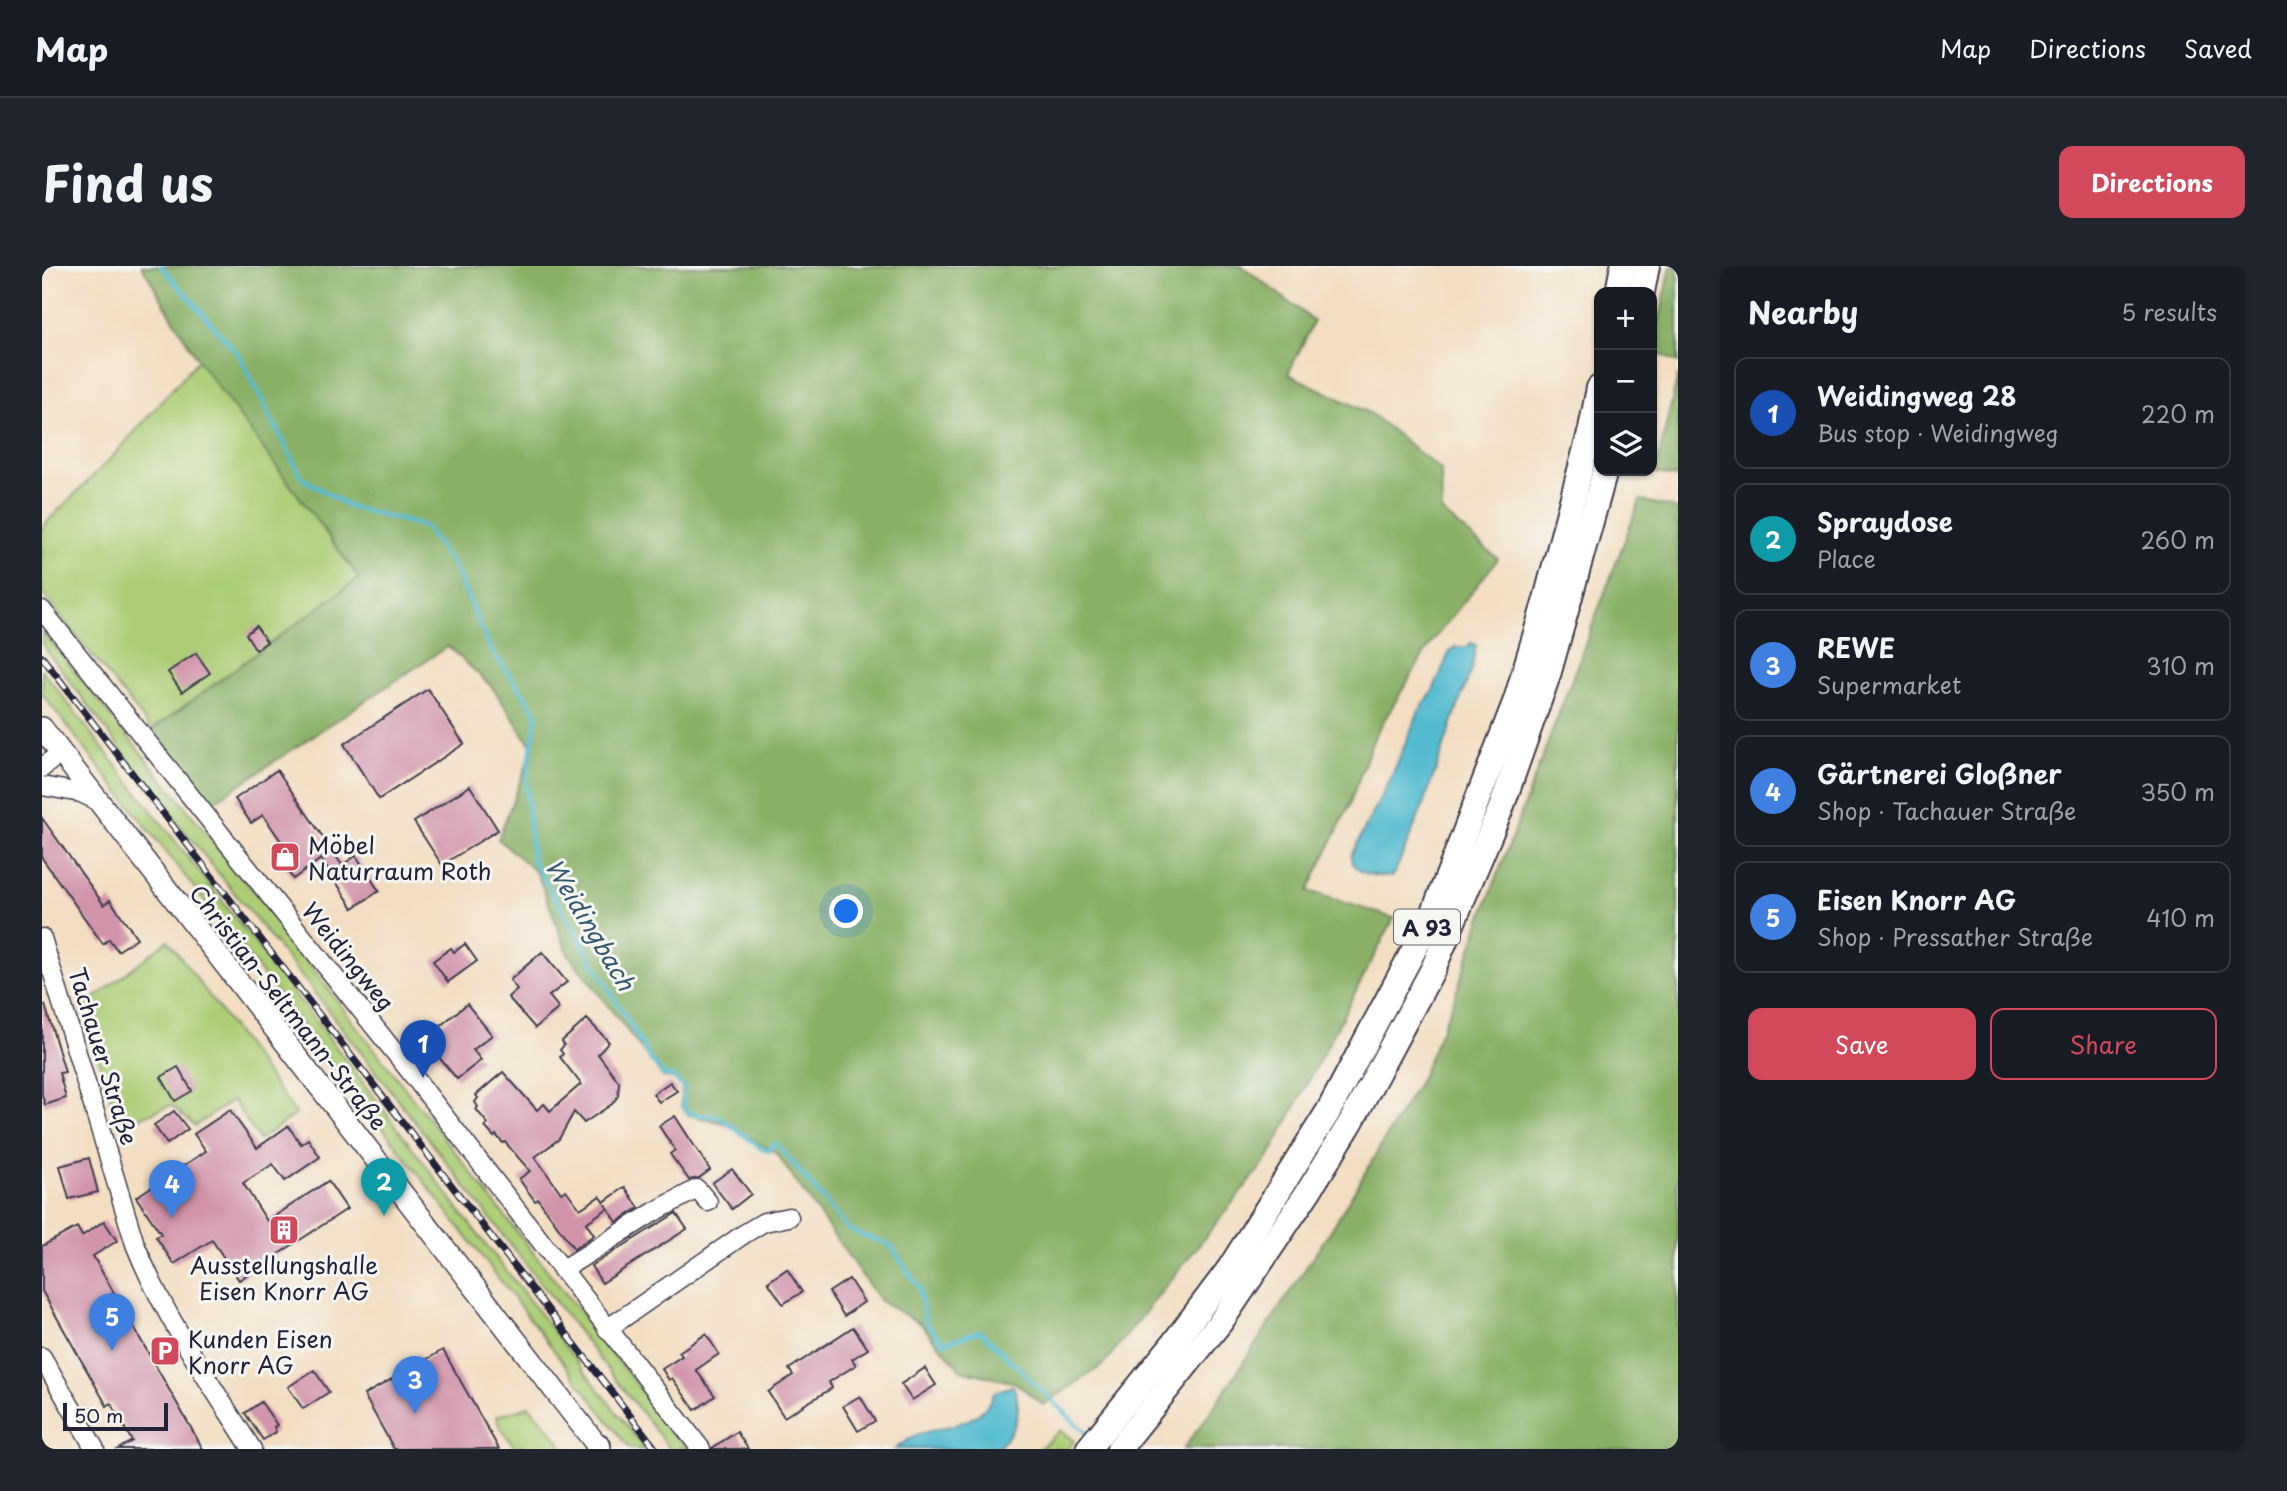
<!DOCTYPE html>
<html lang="en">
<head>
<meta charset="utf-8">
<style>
  body { margin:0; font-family:"Playpen Sans",sans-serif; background:#20242c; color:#f1f3f6 }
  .controls { position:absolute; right:21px; top:21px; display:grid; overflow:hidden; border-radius:14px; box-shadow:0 2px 5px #0004 }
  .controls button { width:63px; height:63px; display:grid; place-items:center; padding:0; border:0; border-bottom:2px solid #363941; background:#171b24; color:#f1f3f6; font:35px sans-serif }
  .scale { position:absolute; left:21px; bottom:18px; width:105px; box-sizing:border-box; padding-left:7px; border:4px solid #22223b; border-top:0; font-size:19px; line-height:24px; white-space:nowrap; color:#22223b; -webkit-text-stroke:5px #f6f6f2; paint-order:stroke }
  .you { position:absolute; left:805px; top:646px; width:24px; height:24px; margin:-18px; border:5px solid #fff; border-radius:50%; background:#1a73e8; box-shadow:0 0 0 10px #1a73e833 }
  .badge { display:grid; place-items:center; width:46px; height:46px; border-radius:50%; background:#d1495b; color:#fff; font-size:23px; font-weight:700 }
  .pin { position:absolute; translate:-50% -58px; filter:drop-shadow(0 2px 4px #0008) }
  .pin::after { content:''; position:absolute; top:37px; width:24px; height:21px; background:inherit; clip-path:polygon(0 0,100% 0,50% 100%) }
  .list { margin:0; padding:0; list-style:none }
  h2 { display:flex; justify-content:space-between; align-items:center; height:91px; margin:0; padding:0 28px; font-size:30px }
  h2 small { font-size:23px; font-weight:400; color:#9ea1a6 }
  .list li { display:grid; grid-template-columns:46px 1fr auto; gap:21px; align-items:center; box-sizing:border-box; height:112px; margin:0 14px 14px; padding:0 14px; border:2px solid #363941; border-radius:14px }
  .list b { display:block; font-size:26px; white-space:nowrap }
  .list p { margin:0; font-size:23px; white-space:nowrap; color:#9ea1a6 }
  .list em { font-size:23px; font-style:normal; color:#9ea1a6 }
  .actions { display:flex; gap:14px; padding:21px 28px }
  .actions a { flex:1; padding:16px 0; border:2px solid #d1495b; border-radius:14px; text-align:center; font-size:24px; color:#d1495b }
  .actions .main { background:#d1495b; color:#fff }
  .icon { flex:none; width:38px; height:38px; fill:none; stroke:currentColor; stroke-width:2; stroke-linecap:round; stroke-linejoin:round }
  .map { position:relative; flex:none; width:1636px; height:1183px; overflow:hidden; border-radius:14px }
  header { display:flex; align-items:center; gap:42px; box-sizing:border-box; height:98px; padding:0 35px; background:#171b24; border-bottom:2px solid #363941 }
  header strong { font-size:33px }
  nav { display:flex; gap:38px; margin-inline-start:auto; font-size:24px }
  .intro { display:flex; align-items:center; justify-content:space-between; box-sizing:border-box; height:168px; padding:0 42px }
  h1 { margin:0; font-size:49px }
  .button { padding:18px 32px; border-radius:14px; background:#d1495b; color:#fff; font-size:24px; font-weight:700 }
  main { display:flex; gap:42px; padding:0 42px }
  aside { flex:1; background:#171b24; border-radius:14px; box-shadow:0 2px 5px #0004 }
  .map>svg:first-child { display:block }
  .green { fill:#accd75; stroke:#677858; stroke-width:2 }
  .forest { fill:#89b066; stroke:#566950; stroke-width:2 }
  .water { fill:#52bbcf; stroke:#3a6e85; stroke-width:2 }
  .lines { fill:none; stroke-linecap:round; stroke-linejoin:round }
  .stream { stroke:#52bbcf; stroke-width:4.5 }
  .building { fill:#d194ab }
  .minor-casing { stroke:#413e4f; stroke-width:21 }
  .major-casing { stroke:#413e4f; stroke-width:24 }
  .highway-casing { stroke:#413e4f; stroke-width:28 }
  .minor { stroke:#fff; stroke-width:18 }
  .major { stroke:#fff; stroke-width:21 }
  .highway { stroke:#fff; stroke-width:24 }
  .rail-casing { stroke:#22223b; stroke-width:7 }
  .rail { stroke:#f6f6f2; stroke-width:4.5; stroke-dasharray:13; stroke-linecap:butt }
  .labels { text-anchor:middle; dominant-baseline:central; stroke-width:6; stroke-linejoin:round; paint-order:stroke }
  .shield { fill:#f6f6f2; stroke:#626272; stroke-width:2 }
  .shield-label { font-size:21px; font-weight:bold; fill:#22223b }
  .poi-label { font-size:23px; fill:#22223b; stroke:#f6f6f2; text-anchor:start }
  .street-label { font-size:23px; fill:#22223b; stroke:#f6f6f2 }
  .water-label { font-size:24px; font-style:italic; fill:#33586f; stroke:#f6f6f2 }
</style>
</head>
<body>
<header>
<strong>Map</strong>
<nav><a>Map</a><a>Directions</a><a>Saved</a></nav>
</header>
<div class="intro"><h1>Find us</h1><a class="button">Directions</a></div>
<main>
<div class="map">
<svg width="1636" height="1183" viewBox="0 0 1636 1183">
  <rect width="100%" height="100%" fill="#f6f6f2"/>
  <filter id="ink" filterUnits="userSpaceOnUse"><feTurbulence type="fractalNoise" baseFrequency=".0143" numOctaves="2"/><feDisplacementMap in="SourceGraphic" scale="14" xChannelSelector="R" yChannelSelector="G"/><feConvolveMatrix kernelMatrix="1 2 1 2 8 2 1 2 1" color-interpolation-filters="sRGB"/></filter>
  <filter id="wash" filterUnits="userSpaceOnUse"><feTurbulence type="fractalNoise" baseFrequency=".00686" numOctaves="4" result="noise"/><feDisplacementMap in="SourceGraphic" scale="28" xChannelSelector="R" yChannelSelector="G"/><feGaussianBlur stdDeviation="1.57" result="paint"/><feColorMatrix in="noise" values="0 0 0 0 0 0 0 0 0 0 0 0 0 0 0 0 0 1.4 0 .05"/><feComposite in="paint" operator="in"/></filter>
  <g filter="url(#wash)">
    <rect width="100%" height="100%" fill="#f3dec2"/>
    <g class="green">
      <polygon points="156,94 317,312 110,464 0,327 0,261 74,187"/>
      <polygon points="0,365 223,639 315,761 645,1183 628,1183 268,721 108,522 0,378"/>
      <polygon points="0,404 304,794 424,953 603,1183 588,1183 344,866 0,428"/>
      <polygon points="126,674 254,848 217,874 191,834 153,860 129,839 78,860 40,742"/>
      <polygon points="487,1140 511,1167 522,1183 482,1183 480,1179 473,1182 457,1159 455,1150"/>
      <polygon points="1018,1164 1032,1175 1026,1183 997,1183"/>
    </g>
    <g class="forest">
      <polygon points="100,0 1200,0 1272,55 1246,108 1328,147 1399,204 1400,246 1456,293 1389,377 1333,469 1306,542 1266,625 1352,652 1227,891 1061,1099 1001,1139 974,1117 919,1104 879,1058 838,1035 733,886 682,857 647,849 639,840 640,821 631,813 621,811 526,688 495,607 456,573 491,482 450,421 406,380 167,539 110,464 317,312 156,94"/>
      <polygon points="1629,0 1636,0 1636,97 1611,85"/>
      <polygon points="1636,109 1636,204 1634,211 1613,207"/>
      <polygon points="1598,234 1636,243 1636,1183 1141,1183 1168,1147 1289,964 1379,812 1411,736 1440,650"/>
    </g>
    <g class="water">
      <path d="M1429,377L1434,379L1430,401L1379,545L1353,606L1349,610C1333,611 1309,608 1309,589L1349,512L1377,445L1390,427L1408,385L1413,381H1425Z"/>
      <path d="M971,1120C982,1145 973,1165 955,1183H853C863,1175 875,1168 888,1165C914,1158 943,1155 952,1126Z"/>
    </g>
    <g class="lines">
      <polyline class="stream" points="119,0 198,90 260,212 308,241 382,260 412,300 448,382 495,447 484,517 490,593 609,794 622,809 631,811 642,821 641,840 649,848 678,851 720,883 727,885 730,880 734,877 807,964 848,979 877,1022 884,1056 902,1077 938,1065 1046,1169"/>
    </g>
    <g id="blocks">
      <g class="building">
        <polygon points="214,360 225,376 214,384 204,368"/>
        <polygon points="154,387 168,407 140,426 126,406"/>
        <polygon points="386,423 422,478 337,533 302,478"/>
        <polygon points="235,504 300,599 314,590 337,625 311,642 279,593 251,613 234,588 243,581 221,549 209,557 193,533"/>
        <polygon points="428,520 456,564 400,599 372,556"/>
        <polygon points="0,552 62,639 68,634 95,672 76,685 67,673 61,678 0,592"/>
        <polygon points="423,678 435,695 406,716 391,695 409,682 412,686"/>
        <polygon points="500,686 525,716 507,730 517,742 493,762 466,731 475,723 468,714"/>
        <polygon points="425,738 450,769 431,784 439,794 415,813 390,783 400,775 392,765"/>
        <polygon points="3,739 23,806 17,807 24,832 3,839 0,829 0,740"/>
        <polygon points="545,753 567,776 556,788 577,816 576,830 570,838 542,857 532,846 517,873 493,891 519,927 524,924 538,943 558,930 562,936 583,921 597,942 575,956 563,938 566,942 544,957 552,969 532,983 496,933 493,935 477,913 488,905 463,876 461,877 454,869 452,871 443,861 446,858 434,843 436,841 433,836 436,832 434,829 461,806 495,844 502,838 508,845 539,818 518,791 521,788 518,784 522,779 520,775"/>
        <polygon points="136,801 150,825 133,835 119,811"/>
        <polygon points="628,816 635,825 617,836 611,828"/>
        <polygon points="188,844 215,882 246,860 259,878 266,873 278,891 243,915 231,898 201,917 225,955 286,915 305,943 197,1014 170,974 132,998 114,971 119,968 94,931 164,885 152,868"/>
        <polygon points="132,845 146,863 125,878 112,859"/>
        <polygon points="633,850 668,904 657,912 647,914 628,888 633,884 617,860"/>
        <polygon points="47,892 56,926 27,933 18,900"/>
        <polygon points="690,903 709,928 690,943 670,917"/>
        <polygon points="634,947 645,963 560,1017 549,1000"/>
        <polygon points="62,955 75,975 51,990 161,1183 76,1183 90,1175 69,1137 65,1140 0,1025 0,980 35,961 40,970"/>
        <polygon points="745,1003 760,1026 741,1038 726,1016"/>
        <polygon points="807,1013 822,1036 802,1050 787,1026"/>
        <polygon points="811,1061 826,1083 810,1093 814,1099 787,1116 790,1122 742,1151 726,1126 751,1109 747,1103"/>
        <polygon points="664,1068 677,1088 654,1104 673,1130 653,1144 630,1112 627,1114 620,1103 640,1090 637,1086"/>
        <polygon points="401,1084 457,1183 352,1183 322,1129"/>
        <polygon points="883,1102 894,1119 870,1134 859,1118"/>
        <polygon points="272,1104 287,1126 261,1143 246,1121"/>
        <polygon points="818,1130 833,1155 816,1165 801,1140"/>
        <polygon points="219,1136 235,1159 232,1161 234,1166 221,1174 203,1147"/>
        <polygon points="695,1166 706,1183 670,1183 670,1182"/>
      </g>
    </g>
  </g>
  <g filter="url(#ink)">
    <use href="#blocks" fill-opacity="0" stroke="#413e4f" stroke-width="2"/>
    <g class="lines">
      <g class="minor-casing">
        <g id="minor">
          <polyline points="0,344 366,803 659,1183"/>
          <polyline points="0,502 18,487"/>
          <polyline points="0,520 39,527 54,534"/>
          <path d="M0,672L93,978C122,1051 168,1117 210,1183"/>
          <polyline points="520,1004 612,946 655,923 666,936"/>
          <polyline points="565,1063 702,968 722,956 747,951"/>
          <polyline points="0,1091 53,1183"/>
        </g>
      </g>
      <g class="major-casing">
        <polyline id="major" points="0,462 558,1183"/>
      </g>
      <g class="highway-casing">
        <g id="highway">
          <polyline points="1576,26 1581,0"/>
          <polyline points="1600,26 1605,0"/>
          <polyline points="556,1180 556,1183"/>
          <polyline points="1046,1183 1131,1078 1188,1002 1286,846 1392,646 1474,434 1503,337 1549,163 1557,122"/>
          <polyline points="1077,1183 1180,1054 1268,923 1309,856 1391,703 1459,542 1506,409 1563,205"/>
        </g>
      </g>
      <use href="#minor" class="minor"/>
      <use href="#major" class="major"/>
      <use href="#highway" class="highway"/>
      <g class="rail-casing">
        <polyline id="rail" points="0,391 614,1183"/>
      </g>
      <use href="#rail" class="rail"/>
    </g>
  </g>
  <defs>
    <g id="shop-square" transform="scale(1.575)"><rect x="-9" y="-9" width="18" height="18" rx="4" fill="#d1495b" stroke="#f6f6f2"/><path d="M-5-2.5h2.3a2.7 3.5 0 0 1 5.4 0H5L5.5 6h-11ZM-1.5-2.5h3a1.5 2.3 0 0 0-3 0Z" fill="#fff"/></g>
    <g id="building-square" transform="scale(1.575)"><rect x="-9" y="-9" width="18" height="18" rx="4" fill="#d1495b" stroke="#f6f6f2"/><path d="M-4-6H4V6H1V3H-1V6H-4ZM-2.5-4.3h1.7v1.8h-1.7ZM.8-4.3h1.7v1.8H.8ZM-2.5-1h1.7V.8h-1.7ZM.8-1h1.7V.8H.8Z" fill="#fff"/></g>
    <g id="parking-square" transform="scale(1.575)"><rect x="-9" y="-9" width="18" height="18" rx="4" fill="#d1495b" stroke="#f6f6f2"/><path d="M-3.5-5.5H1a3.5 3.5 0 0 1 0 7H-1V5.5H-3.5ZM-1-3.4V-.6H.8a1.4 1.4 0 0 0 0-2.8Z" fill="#fff"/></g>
  </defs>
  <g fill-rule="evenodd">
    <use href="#shop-square" x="243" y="591"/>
    <use href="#building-square" x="242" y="964"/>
    <use href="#parking-square" x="123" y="1085"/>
  </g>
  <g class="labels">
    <rect class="shield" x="1352" y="643.5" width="66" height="35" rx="5"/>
    <g class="shield-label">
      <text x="1385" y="661">A 93</text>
    </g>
    <g class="poi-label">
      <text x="266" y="578">Möbel<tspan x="266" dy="26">Naturraum Roth</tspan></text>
      <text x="242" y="998" text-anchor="middle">Ausstellungshalle<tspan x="242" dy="26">Eisen Knorr AG</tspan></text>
      <text x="146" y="1072">Kunden Eisen<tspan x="146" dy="26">Knorr AG</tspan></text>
    </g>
    <g class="street-label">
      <text transform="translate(307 690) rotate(51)">Weidingweg</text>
      <text transform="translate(247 741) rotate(52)">Christian-Seltmann-Straße</text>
      <text transform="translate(62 790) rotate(73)">Tachauer Straße</text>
    </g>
    <g class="water-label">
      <text transform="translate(549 658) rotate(59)">Weidingbach</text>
    </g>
  </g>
</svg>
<div class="controls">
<button>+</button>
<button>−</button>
<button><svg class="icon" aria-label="layers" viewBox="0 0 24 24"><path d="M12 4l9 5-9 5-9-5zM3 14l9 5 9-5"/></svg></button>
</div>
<div class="scale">50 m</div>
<div class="you"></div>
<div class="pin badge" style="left:381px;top:812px;background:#1a4fb4">1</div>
<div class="pin badge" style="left:342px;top:950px;background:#0f9aa8">2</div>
<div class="pin badge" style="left:373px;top:1148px;background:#3f7fe0">3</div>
<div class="pin badge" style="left:130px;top:952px;background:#3f7fe0">4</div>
<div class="pin badge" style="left:70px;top:1085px;background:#3f7fe0">5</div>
</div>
<aside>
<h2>Nearby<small>5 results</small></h2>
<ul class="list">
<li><span class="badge" style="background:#1a4fb4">1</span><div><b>Weidingweg 28</b><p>Bus stop · Weidingweg</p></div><em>220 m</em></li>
<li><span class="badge" style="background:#0f9aa8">2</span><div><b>Spraydose</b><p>Place</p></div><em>260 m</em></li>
<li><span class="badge" style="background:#3f7fe0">3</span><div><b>REWE</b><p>Supermarket</p></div><em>310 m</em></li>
<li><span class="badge" style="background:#3f7fe0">4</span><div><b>Gärtnerei Gloßner</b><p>Shop · Tachauer Straße</p></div><em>350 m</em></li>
<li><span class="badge" style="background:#3f7fe0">5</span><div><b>Eisen Knorr AG</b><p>Shop · Pressather Straße</p></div><em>410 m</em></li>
</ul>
<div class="actions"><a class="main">Save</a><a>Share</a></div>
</aside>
</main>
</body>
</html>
